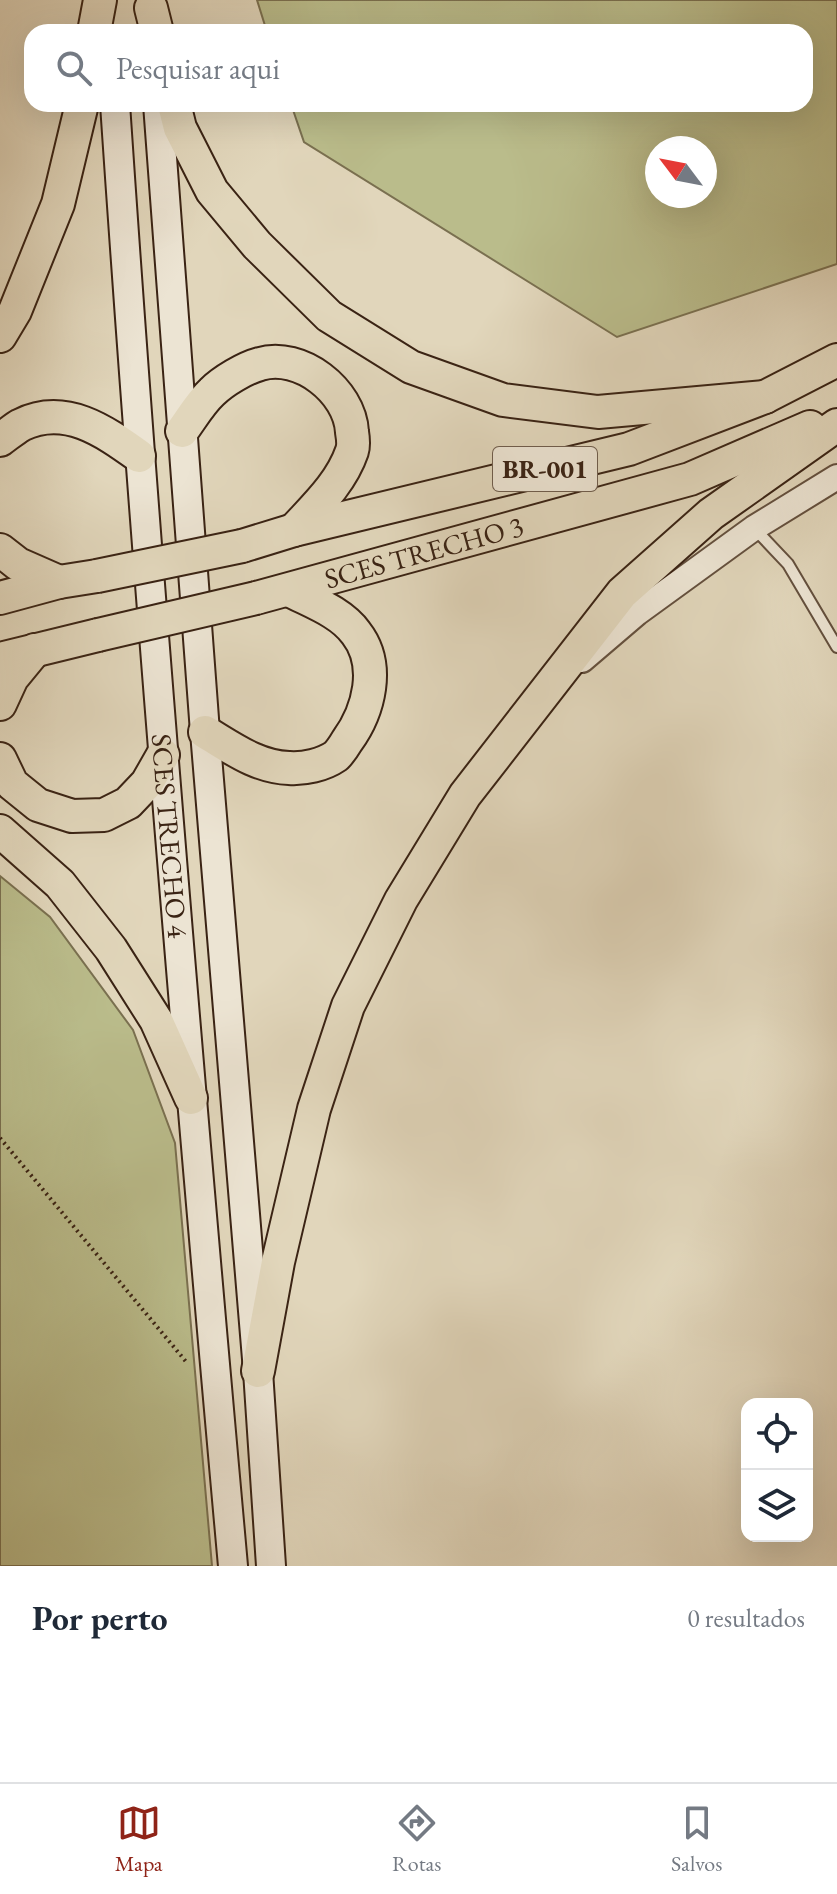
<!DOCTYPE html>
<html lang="pt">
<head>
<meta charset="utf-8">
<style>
  body { margin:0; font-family:"EB Garamond",serif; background:#f2f2f3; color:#1f2937 }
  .controls { position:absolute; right:24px; bottom:24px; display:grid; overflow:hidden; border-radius:16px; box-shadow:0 8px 32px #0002 }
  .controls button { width:72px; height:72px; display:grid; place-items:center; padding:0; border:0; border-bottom:2px solid #e0e1e3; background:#fff; color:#1f2937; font:40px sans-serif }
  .compass { position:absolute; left:645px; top:136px; width:72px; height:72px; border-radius:50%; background:#fff; box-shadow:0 8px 32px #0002; rotate:302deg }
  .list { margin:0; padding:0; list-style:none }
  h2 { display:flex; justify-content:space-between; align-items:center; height:104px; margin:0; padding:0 32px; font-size:34px }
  h2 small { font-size:26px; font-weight:400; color:#747a83 }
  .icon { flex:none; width:44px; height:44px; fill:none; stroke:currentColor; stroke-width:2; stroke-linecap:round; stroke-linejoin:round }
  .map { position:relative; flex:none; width:837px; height:1566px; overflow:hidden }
  .search { position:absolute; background:#fff; box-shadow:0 8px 32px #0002; left:24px; right:24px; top:24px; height:88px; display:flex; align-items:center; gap:20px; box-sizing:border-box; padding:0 28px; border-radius:24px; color:#747a83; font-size:30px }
  .sheet { height:216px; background:#fff }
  nav { display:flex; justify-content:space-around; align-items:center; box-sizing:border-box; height:112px; border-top:2px solid #e0e1e3; background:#fff; font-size:22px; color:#747a83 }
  nav a { display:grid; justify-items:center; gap:4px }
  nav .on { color:#8f2418 }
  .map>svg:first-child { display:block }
  .green { fill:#babc8b; stroke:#7a7050; stroke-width:2; fill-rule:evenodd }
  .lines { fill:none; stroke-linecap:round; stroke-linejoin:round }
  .service-casing { stroke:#64503e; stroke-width:14 }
  .tertiary-casing { stroke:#64503e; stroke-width:28 }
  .secondary-casing { stroke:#3a2314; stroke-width:32 }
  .trunk-casing { stroke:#3a2314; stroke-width:36 }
  .path { stroke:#3a2314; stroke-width:4; stroke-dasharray:2 4; stroke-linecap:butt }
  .service { stroke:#ece4d3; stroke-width:10 }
  .tertiary { stroke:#ece4d3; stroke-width:24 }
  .secondary { stroke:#ece4d3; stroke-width:28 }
  .trunk { stroke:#e1d6bb; stroke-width:32 }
  .trunk-bridge-casing { stroke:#3a2314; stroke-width:36; stroke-linecap:butt }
  .trunk-bridge { stroke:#e1d6bb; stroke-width:32 }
  .labels { text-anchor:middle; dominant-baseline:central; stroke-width:6; stroke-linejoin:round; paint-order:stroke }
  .shield { fill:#ece4d3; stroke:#6f5d4d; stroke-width:2 }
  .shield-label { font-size:26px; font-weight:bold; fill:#3a2314 }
  .street-label { font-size:28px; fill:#3a2314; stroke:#ece4d3 }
</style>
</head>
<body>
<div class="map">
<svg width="837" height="1566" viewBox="0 0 837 1566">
  <rect width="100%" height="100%" fill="#e1d6bb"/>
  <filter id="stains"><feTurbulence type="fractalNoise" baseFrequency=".0025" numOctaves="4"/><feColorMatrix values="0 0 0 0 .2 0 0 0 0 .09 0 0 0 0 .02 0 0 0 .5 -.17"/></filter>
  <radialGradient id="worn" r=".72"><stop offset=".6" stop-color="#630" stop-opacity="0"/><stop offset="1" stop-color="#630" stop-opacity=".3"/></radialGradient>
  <g class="green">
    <path d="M257,0H837V264L617,337L304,142L291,104H805V32H267ZM657,148H705V196H657Z"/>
    <polygon points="0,876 50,917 133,1030 175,1143 212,1566 0,1566"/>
  </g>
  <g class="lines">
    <g class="service-casing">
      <polyline id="service" points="754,528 788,564 837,647"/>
    </g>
    <g class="tertiary-casing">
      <polyline id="tertiary" points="582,660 637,613 754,528 837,477"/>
    </g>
    <g class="secondary-casing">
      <g id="secondary">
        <path id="s1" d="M115,104C148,592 189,1079 233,1566"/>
        <polyline points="158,104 205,732 258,1371 271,1566"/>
      </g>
    </g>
    <g class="trunk-casing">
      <g id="trunk">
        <polyline points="151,8 157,32"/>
        <polyline points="94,32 100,0"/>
        <polyline points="174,104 180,128 212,191 257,245 329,316 411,367 503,400 598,412 765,397"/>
        <polyline points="0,336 15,311 58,204 82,104"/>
        <path d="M182,431C191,419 200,403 212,392C223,381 245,368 260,364C300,352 350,391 352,432C353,438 354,445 352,451C341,483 316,506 294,530"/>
        <path d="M0,440C7,435 14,429 21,425C65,403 104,431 139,456"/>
        <polyline points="242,546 294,530 629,449 765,397 837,360"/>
        <polyline points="0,550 18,564 59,582"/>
        <polyline points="0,598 59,582 97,576"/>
        <path id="s2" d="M256,598L690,479L810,427"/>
        <polyline points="0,659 98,635"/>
        <polyline points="0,704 12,678 35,650"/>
        <path d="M205,732C232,748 257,767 289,768C304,769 323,765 336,756C340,752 344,746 347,741C369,711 381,665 356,633C341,612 312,602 289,590"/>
        <polyline points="0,759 12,784 38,805 72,816 104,815 128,803 147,783 163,755"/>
        <polyline points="0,831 60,884 111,949 156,1020 191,1098"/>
        <polyline points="258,1371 278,1262 314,1109 348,1006 401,900 465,795 622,593 711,514 837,425"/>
      </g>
    </g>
    <polyline class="path" points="0,1138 188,1364"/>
    <use href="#service" class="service"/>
    <use href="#tertiary" class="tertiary"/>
    <use href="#secondary" class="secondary"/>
    <use href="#trunk" class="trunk"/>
    <g class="trunk-bridge-casing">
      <g id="trunk-bridge">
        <polyline points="97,576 242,546"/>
        <polyline points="98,635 256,598"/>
      </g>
    </g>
    <use href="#trunk-bridge" class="trunk-bridge"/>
  </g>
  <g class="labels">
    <rect class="shield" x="493" y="447" width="104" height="44" rx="6"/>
    <g class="shield-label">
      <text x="545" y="469">BR-001</text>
    </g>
    <g class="street-label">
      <text stroke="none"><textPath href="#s2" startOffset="174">SCES TRECHO 3</textPath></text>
      <text stroke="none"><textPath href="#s1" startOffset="734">SCES TRECHO 4</textPath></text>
    </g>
  </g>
  <rect width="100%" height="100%" filter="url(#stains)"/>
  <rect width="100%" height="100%" fill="url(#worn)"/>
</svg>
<div class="controls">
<button><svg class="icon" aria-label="locate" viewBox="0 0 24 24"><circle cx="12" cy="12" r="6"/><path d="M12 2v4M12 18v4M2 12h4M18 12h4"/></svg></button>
<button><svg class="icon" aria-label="layers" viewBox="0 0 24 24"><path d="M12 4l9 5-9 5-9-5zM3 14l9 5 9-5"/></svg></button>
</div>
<svg class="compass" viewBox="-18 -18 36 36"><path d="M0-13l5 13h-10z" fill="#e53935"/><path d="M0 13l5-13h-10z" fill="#747a83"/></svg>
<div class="search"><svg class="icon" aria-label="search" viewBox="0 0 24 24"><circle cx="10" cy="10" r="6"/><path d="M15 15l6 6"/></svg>Pesquisar aqui</div>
</div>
<section class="sheet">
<h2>Por perto<small>0 resultados</small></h2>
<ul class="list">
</ul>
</section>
<nav>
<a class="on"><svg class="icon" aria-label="map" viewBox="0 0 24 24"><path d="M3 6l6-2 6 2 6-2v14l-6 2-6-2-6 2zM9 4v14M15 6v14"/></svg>Mapa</a>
<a><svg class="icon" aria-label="directions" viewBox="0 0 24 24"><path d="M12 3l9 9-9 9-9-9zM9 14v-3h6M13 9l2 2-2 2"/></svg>Rotas</a>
<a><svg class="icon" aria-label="saved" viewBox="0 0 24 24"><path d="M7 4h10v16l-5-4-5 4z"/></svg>Salvos</a>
</nav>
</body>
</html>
